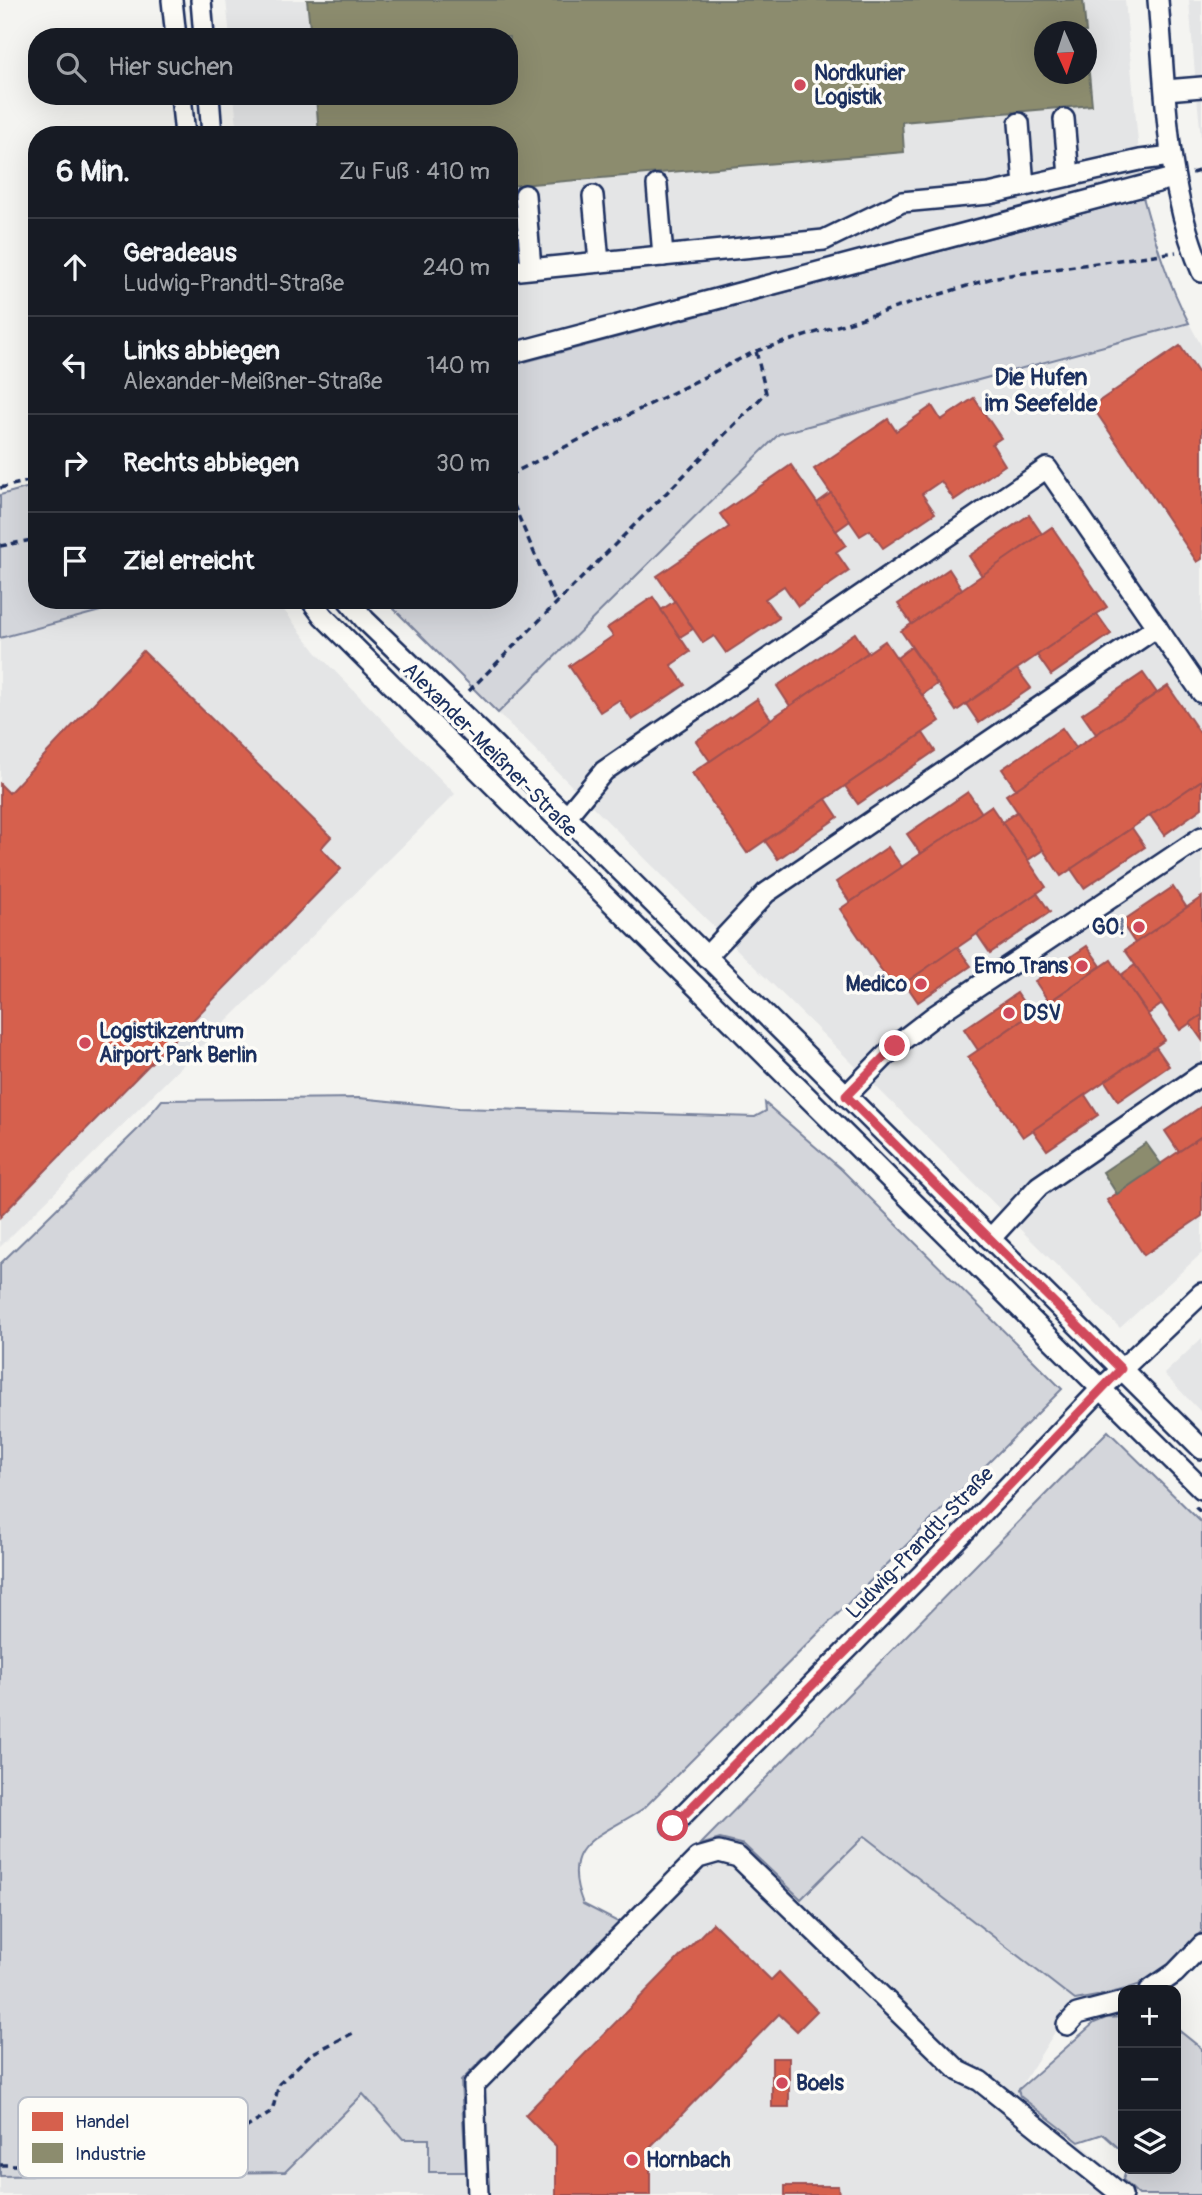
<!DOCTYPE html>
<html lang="de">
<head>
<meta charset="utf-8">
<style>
  body { margin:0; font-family:Pangolin,sans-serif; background:#20242c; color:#f1f3f6 }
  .controls { position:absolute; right:21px; bottom:21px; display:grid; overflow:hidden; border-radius:14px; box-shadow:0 7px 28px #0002 }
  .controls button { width:63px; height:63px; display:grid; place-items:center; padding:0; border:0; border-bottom:2px solid #363941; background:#171b24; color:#f1f3f6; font:35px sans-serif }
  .compass { position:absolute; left:1034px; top:21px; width:63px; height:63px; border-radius:50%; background:#171b24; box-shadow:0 7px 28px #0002; rotate:177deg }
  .stop { position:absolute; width:21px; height:21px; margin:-16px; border:5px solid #d1495b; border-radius:50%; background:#fff }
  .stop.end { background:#d1495b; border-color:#fff; box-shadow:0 2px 7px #0008 }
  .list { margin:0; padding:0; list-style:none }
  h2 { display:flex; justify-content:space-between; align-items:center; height:91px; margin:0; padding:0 28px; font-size:30px }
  h2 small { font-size:23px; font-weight:400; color:#9ea1a6 }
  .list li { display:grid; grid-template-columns:46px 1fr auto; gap:21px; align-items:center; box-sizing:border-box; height:98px; padding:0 28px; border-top:2px solid #363941 }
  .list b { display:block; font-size:26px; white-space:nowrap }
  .list p { margin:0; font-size:23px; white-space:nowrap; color:#9ea1a6 }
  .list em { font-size:23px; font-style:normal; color:#9ea1a6 }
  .icon { flex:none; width:38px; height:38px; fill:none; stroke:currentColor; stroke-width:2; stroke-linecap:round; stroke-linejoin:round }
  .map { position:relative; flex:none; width:1202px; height:2195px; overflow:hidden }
  .search { position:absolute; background:#171b24; box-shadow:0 7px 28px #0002; left:28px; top:28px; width:490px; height:77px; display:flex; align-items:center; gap:18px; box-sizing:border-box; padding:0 24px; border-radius:28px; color:#9ea1a6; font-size:26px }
  .panel { position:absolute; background:#171b24; box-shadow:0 7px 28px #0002; left:28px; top:126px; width:490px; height:483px; border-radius:28px }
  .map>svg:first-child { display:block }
  .built { fill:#e4e5e6; fill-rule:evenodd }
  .green { fill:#d4d6db; stroke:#78829c; stroke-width:2 }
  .shops { fill:#d6604d; stroke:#9e5152; stroke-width:2 }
  .industry { fill:#8c8c6e; stroke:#6a7069; stroke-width:2 }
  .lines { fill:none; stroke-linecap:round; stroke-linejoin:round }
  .minor-casing { stroke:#1b2f5e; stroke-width:24 }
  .path { stroke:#1b2f5e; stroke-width:3.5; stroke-dasharray:7 5; stroke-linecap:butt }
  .minor { stroke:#fdfcf7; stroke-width:19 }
  .route { stroke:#d1495b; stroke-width:9 }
  .poi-dot { fill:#d1495b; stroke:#fdfcf7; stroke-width:2.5 }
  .labels { text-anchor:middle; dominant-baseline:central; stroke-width:7; stroke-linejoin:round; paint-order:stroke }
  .poi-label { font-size:21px; font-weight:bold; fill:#1b2f5e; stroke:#fdfcf7; text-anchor:start }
  .street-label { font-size:21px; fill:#1b2f5e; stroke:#fdfcf7 }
  .neighbourhood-label { font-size:23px; font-weight:bold; fill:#1b2f5e; stroke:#fdfcf7 }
  .key { fill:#fdfcf7; stroke:#b9bec9; stroke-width:2 }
  .key-label { font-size:19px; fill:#1b2f5e }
</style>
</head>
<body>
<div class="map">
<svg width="1202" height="2195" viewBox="0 0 1202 2195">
  <rect width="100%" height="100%" fill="#f4f4f1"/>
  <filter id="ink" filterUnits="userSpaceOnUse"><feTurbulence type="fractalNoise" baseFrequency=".0143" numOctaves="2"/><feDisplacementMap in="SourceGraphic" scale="14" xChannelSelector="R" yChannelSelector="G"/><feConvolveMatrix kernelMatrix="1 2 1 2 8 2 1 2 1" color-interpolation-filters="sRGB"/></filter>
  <g filter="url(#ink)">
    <g class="built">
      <path d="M226,0H1125L1143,197L509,366V135H238L234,96H509V37H230ZM1044,32H1086V74H1044Z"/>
      <polygon points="1189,0 1202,0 1202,148 1196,87"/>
      <polygon points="1189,323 1202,347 1202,1253 1120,1328 498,713 779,434"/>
      <polygon points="141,600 276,600 316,652 455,794 0,1247 0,638"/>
      <polygon points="1202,1338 1202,1413 1164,1374"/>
      <polygon points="864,1836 1075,2000 1018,2091 1020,2096 1079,2142 1139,2195 0,2195 0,2176 284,2172 363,2094 403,2139 700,1845 720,1839 744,1845 801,1898"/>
    </g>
    <g class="green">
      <path d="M1143,197C1155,241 1168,283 1189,323L779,434L498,713L385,600H509V366Z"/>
      <polygon points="37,485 37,600 141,600 0,638 0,495"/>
      <path d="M359,1098L458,1108L755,1117L766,1111L765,1103L841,1169L1062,1389L644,1808C602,1837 558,1841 583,1904L620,1923L461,2081L466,2172H429V2139H403L363,2094L285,2172L0,2176V1264L137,1130L162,1100Z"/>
      <path d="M1108,1431L1202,1523V1931C1187,1947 1170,1971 1150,1980C1127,1991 1100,1996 1075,2000L864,1836L801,1899L744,1845L720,1839L700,1845Z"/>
      <polygon points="1123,2017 1123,2152 1103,2134 1079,2142 1020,2096 1018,2090 1094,2023 1106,2018"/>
      <polygon points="1176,2028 1202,2049 1202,2195 1139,2195 1123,2180 1126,2169 1176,2169"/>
    </g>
    <g class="shops">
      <polygon points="1180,346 1202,378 1202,559 1197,562 1092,406"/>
      <polygon points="974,398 1001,438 992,444 1005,465 954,500 941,481 922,494 935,513 883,548 870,530 860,536 814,469 888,419 896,431 932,406 941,420"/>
      <polygon points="791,465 846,545 836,552 849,571 798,606 784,586 765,599 779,618 726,653 714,636 703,643 657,576 729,527 720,514"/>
      <polygon points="831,493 850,521 836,531 817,503"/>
      <polygon points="1029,515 1042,534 982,576 969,556"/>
      <polygon points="1052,527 1107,607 956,711 901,631"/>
      <polygon points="949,569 962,589 912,624 898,604"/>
      <polygon points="653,597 690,652 671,665 685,685 632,720 619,700 600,712 569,666 613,636 607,628"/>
      <polygon points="675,601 693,629 680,637 661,610"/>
      <polygon points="1097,614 1111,634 1051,675 1037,655"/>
      <polygon points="855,633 868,653 790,706 777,686"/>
      <polygon points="885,641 940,721 747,853 692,773"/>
      <polygon points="911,647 937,684 922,695 897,658"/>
      <polygon points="143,651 331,837 321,848 341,869 0,1217 0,784 9,793"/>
      <polygon points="1017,669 1031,688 979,723 966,704"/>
      <polygon points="1143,673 1157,693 1096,734 1082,714"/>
      <polygon points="1168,686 1202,736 1202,780 1061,876 1006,795"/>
      <polygon points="757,699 771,719 710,761 696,741"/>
      <polygon points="1062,728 1076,748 1016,789 1002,769"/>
      <polygon points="923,733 935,751 858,804 845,786"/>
      <polygon points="1202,780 1202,808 1164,835 1150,815"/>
      <polygon points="968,792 982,813 921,854 907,834"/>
      <polygon points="826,799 838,817 778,859 765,841"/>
      <polygon points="991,806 1046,887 895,990 840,909"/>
      <polygon points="1017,812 1043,850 1028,860 1002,822"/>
      <polygon points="1132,828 1145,847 1084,888 1071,869"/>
      <polygon points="888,847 902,867 850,902 836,882"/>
      <polygon points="1173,887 1187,908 1135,943 1121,922"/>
      <polygon points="1037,893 1050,912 990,953 977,934"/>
      <polygon points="1202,897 1202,1015 1180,1030 1125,950"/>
      <polygon points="1087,946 1101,966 1049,1002 1035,981"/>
      <polygon points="957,947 971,966 918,1002 905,983"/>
      <polygon points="1111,960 1165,1040 1023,1137 968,1057"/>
      <polygon points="1135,965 1162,1004 1148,1014 1121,975"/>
      <polygon points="1017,993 1031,1014 978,1050 964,1029"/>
      <polygon points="1202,1015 1202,1040 1190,1023"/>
      <polygon points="1156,1047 1169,1066 1118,1101 1105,1081"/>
      <polygon points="1085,1095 1098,1115 1047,1150 1033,1130"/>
      <polygon points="1202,1106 1202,1136 1179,1152 1165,1131"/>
      <polygon points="1202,1136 1202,1216 1144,1255 1107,1200"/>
      <polygon points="713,1923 771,1980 779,1972 817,2011 797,2031 779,2014 650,2147 650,2195 556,2195 556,2146 525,2115"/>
      <rect x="772" y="2058" width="17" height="49"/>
      <polygon points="785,2186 838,2186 839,2195 785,2195"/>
    </g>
    <g class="industry">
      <polygon points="307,0 1083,0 1086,32 1044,32 1044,74 1086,74 1086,42 1092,105 902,122 904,152 509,186 509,135 319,135 316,96 509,96 509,37 311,37"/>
      <polygon points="1146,1143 1161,1164 1117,1194 1103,1172"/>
    </g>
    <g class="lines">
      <g class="minor-casing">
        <g id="minor">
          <polyline points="172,0 176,37"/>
          <polyline points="201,0 204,37"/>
          <path d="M1158,0C1166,92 1165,186 1202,272"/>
          <polyline points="1166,90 1202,87"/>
          <polyline points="181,96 185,135"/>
          <polyline points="209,96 212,135"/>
          <polyline points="1064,119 1069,176"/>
          <polyline points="1019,123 1024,186"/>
          <polyline points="657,185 663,256"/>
          <polyline points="525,195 531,268"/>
          <polyline points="593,196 599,262"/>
          <polyline points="509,271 824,240 902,202 989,194 1140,160 1171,156"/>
          <polyline points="509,354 1173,178"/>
          <polyline points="311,600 323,616 1202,1489"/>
          <polyline points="348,600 365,620 481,732 1202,1449"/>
          <polyline points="566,817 604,771 1047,468 1202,693"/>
          <polyline points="706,957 766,893 1157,627"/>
          <polyline points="846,1096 895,1046 934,1016 1202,837"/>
          <polyline points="990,1239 1039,1186 1202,1074"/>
          <polyline points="672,1826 970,1526 1100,1390 1202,1293"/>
          <polyline points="1150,1990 1175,1973 1202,1945"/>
          <polyline points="1067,2025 1077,2014 1123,2002"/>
          <polyline points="478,2195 474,2085 698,1858 719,1852 738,1857 959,2071 980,2081 1122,2195"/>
        </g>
      </g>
      <g class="path">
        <polyline points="1192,173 1202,170"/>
        <polyline points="509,475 756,351 996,277 1176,252"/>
        <polyline points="0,488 37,479"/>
        <polyline points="509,494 556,604"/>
        <polyline points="0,546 37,539"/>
        <polyline points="469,691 766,393 756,351"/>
        <polyline points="1195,1507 1202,1513"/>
        <polyline points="0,2165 220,2164 239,2132 272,2112 279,2084 311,2054 353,2033"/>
      </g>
      <use href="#minor" class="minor"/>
    </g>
  </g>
  <g class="lines" filter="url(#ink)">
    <polyline class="route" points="673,1826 970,1526 1121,1369 846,1096 895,1046"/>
  </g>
  <g class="poi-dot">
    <circle cx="800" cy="85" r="7"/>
    <circle cx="1139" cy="927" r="7"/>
    <circle cx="1082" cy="966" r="7"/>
    <circle cx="921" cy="984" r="7"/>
    <circle cx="1009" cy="1013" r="7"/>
    <circle cx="85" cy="1043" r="7"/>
    <circle cx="782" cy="2083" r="7"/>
    <circle cx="632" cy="2160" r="7"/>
  </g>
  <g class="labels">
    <g class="poi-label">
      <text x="814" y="73">Nordkurier<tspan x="814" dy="24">Logistik</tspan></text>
      <text x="1125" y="927" text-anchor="end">GO!</text>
      <text x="1068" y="966" text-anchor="end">Emo Trans</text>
      <text x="907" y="984" text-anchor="end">Medico</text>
      <text x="1023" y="1013">DSV</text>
      <text x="99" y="1031">Logistikzentrum<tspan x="99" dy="24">Airport Park Berlin</tspan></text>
      <text x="796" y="2083">Boels</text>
      <text x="646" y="2160">Hornbach</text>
    </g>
    <g class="street-label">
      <text transform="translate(490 750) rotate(45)">Alexander-Meißner-Straße</text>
      <text transform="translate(920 1543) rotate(-46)">Ludwig-Prandtl-Straße</text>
    </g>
    <g class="neighbourhood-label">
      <text x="1041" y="377">Die Hufen<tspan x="1041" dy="26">im Seefelde</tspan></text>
    </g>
  </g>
  <rect x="18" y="2097" width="230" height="81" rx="10" class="key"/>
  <rect x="32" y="2112" width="31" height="19" fill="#d6604d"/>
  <rect x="32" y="2143" width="31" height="20" fill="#8c8c6e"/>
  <g class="key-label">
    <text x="75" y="2128">Handel</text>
    <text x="75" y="2160">Industrie</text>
  </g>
</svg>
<div class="controls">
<button>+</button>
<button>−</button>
<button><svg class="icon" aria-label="layers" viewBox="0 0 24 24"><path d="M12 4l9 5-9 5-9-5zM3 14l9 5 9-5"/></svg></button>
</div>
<svg class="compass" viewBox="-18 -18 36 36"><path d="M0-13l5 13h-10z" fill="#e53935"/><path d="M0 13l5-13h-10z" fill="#9ea1a6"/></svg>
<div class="stop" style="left:673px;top:1826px"></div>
<div class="stop end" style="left:895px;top:1046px"></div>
<div class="search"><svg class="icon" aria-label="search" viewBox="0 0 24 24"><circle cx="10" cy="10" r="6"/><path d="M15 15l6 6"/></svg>Hier suchen</div>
<section class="panel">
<h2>6 Min.<small>Zu Fuß · 410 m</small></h2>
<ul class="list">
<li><svg class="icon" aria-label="ahead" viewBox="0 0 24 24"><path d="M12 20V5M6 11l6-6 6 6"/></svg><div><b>Geradeaus</b><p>Ludwig-Prandtl-Straße</p></div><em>240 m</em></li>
<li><svg class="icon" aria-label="left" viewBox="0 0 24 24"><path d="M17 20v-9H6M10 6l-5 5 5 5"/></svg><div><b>Links abbiegen</b><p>Alexander-Meißner-Straße</p></div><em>140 m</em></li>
<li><svg class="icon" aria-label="right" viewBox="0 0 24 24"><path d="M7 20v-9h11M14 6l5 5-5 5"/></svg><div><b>Rechts abbiegen</b></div><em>30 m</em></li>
<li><svg class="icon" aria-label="arrive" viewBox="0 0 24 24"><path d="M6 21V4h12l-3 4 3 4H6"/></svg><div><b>Ziel erreicht</b></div></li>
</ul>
</section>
</div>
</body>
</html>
